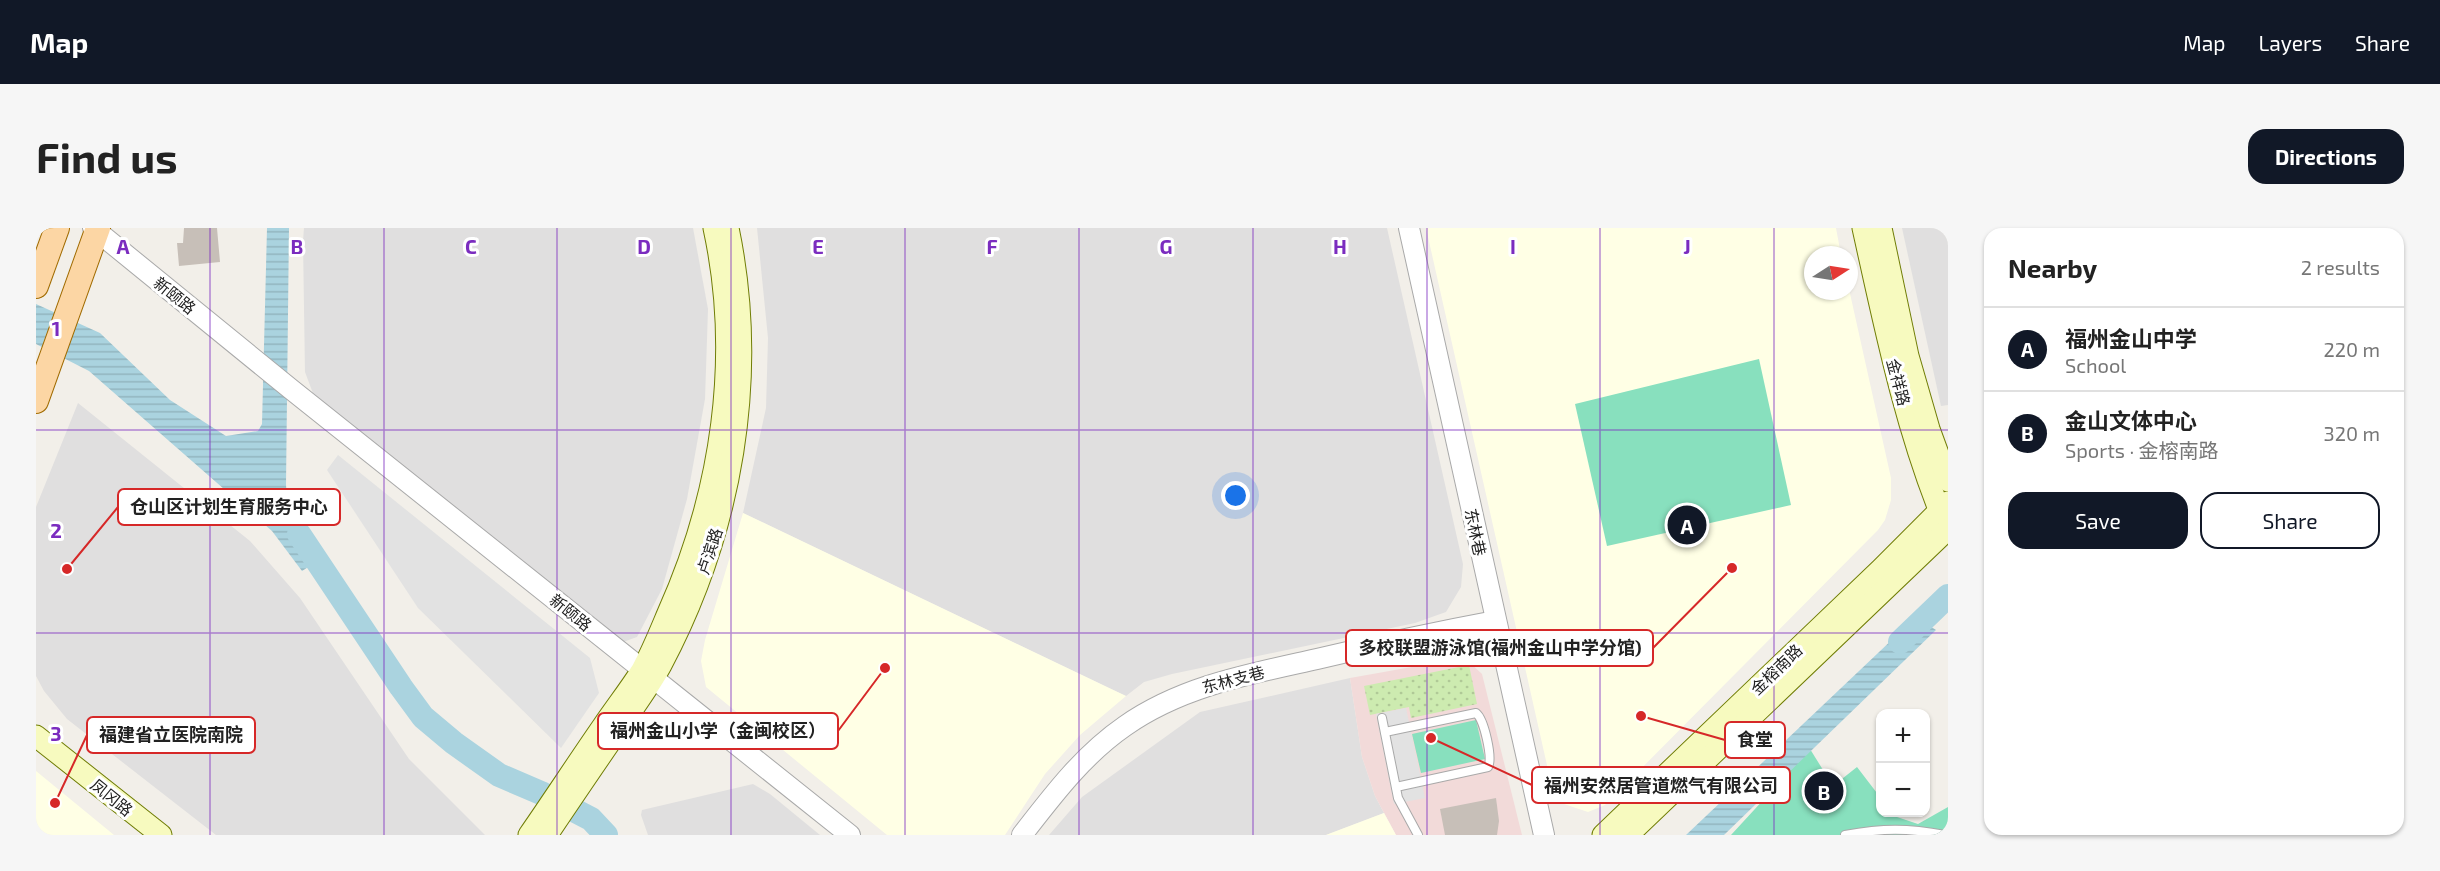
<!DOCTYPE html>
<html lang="en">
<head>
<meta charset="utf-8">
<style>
  body { margin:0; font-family:"Exo 2","Noto Sans SC",sans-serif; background:#f6f6f6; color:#222 }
  .controls { position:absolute; right:18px; bottom:18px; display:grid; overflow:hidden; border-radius:12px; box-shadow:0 2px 4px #0004 }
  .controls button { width:54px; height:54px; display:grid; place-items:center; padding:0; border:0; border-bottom:2px solid #e0e0e0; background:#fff; color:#222; font:30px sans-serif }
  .compass { position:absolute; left:1768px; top:18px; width:54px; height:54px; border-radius:50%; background:#fff; box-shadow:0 2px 4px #0004; rotate:78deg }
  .you { position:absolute; left:1200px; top:268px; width:21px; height:21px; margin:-15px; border:4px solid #fff; border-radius:50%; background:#1a73e8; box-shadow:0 0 0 9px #1a73e833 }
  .badge { display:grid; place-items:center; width:39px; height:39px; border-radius:50%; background:#111827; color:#fff; font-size:20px; font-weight:700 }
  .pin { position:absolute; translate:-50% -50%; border:3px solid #fff; box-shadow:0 2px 6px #0006 }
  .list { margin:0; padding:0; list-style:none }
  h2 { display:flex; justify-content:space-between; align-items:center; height:78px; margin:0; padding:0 24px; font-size:26px }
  h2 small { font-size:20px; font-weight:400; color:#767676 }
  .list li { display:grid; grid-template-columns:39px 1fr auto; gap:18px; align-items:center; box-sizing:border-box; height:84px; padding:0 24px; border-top:2px solid #e0e0e0 }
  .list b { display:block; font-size:22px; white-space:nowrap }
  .list p { margin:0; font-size:20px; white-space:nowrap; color:#767676 }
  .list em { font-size:20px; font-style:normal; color:#767676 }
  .actions { display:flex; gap:12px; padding:18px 24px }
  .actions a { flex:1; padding:14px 0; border:2px solid #111827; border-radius:18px; text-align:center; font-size:21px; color:#111827 }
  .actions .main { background:#111827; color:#fff }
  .map { position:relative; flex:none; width:1912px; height:607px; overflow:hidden; border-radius:18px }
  header { display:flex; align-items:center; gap:36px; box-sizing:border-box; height:84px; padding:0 30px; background:#111827; color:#fff }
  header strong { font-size:28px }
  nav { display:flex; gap:33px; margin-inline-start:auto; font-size:21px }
  .intro { display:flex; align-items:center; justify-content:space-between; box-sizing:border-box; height:144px; padding:0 36px }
  h1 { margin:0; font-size:42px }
  .button { padding:15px 27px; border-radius:18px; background:#111827; color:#fff; font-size:21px; font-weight:700 }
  main { display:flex; gap:36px; padding:0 36px }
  aside { flex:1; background:#fff; border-radius:18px; box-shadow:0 2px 4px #0004 }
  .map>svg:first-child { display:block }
  .residential { fill:#e0dfdf }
  .commercial { fill:#f2dad9 }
  .education { fill:#ffffe5 }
  .grass { fill:url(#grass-dots) }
  .pitch { fill:#88e0be }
  .parking { fill:#e2e2e2 }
  .water { fill:url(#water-rules) }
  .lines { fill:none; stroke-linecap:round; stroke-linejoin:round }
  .river { stroke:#aad3df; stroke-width:24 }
  .building { fill:#c7bfb8 }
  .service-casing { stroke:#a9a9a9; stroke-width:10 }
  .tertiary-casing { stroke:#a9a9a9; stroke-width:22 }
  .secondary-casing { stroke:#707d05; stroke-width:23 }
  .primary-casing { stroke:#a06b00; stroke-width:26 }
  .service { stroke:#fff; stroke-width:8 }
  .tertiary { stroke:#fff; stroke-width:20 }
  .secondary { stroke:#f7fabf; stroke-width:21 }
  .primary { stroke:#fcd6a4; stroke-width:24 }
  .grid { fill:none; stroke:#7b2cbf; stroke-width:1.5; stroke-opacity:0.55 }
  .labels { text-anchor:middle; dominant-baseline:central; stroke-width:6; stroke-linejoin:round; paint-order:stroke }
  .street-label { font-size:16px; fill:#222; stroke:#fff }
  .grid-label { font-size:20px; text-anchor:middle; font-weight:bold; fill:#7b2cbf; stroke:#fff; stroke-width:6; stroke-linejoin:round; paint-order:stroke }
  .leader { fill:none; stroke:#d62828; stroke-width:2 }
  .callout-dot { fill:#d62828; stroke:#fff; stroke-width:2 }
  .callout { fill:#fff; stroke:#d62828; stroke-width:2 }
  .callout-label { font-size:18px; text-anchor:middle; font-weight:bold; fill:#222 }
</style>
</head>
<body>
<header>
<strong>Map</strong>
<nav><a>Map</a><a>Layers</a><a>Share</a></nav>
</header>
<div class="intro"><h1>Find us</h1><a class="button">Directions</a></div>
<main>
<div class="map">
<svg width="1912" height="607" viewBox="0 0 1912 607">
  <defs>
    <pattern id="grass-dots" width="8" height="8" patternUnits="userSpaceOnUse" patternTransform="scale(1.5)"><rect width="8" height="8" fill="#cdebb0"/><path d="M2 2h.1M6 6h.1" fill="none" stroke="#b0c997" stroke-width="1.8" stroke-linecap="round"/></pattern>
    <pattern id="water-rules" width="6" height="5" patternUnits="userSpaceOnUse" patternTransform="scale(1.5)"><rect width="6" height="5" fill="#aad3df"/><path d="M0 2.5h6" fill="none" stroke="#92b5bf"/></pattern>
  </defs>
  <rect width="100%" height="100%" fill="#f2efe9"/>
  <g class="residential">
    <polygon points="268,0 657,0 672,81 669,171 651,271 626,361 601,409 587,414 278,168 269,144 267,13"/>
    <polygon points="721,0 1351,0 1427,336 1425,359 1410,384 1379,395 1136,446 1108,454 1090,468 707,285 730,180 732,110"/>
    <polygon points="1866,0 1912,0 1912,177 1905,178"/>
    <polygon points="42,175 214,313 264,370 373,531 449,607 180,607 31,491 8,463 0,448 0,279"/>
    <polygon points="1314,450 1326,529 1339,568 1348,585 1290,607 1013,607 1046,569 1164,484"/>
    <polygon points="717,556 734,566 784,607 612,607 605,587 606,582"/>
  </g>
  <polygon class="commercial" points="1415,432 1433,434 1446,446 1486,607 1360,607 1339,568 1326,529 1314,450"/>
  <g class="education">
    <polygon points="1390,0 1800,0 1805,27 1777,27 1777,63 1813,61 1855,250 1855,272 1849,292 1842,302 1569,577 1552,584 1528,576 1515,555"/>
    <polygon points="707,285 1073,460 1090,468 1044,507 1009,546 969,607 851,607 670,459 665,433 669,412"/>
    <polygon points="0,543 78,607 0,607"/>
    <polygon points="1348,585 1360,607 1290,607"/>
  </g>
  <polygon class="grass" points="1433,437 1441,476 1375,490 1373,479 1334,487 1328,458"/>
  <g class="pitch">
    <polygon points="1723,131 1755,277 1571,318 1539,176"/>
    <polygon points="1440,492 1449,531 1385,545 1376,506"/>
    <polygon points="1774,521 1797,558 1821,539 1844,569 1844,584 1857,585 1861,589 1882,596 1912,579 1912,607 1695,607"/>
  </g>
  <g class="parking">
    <polygon points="302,227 554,430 563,465 525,520 382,380 291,242"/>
    <polygon points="1370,480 1389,570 1358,576 1340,486"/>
  </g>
  <g class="water">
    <polygon points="231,0 253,0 250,257 251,270 288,329 266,343 236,303 53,143 0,116 0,76 64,105 134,172 190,208 222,203 226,196"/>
    <polygon points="1880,389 1900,402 1688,607 1650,607"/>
  </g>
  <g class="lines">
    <g class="river">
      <polyline points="263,306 365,459 387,489 418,515 463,547 505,565 555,591 570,607"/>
      <polyline points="1864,414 1912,368"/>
    </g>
  </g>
  <g class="building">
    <polygon points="148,0 181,0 184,34 143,38 141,15 147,15"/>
    <polygon points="1460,570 1463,593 1461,607 1409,607 1404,581"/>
  </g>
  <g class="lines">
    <g class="service-casing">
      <g id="service">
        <polyline points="1346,490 1362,570 1382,607"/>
        <path d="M1349,504L1440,485C1448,491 1457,530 1452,539L1360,559"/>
        <path d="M1809,607C1847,600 1872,600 1909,607"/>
      </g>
    </g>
    <g class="tertiary-casing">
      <g id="tertiary">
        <polyline points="57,0 256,162 814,607"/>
        <polyline points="1373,0 1508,607"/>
        <path d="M986,607C1017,567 1047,527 1089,498C1146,458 1214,446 1281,431C1340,417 1400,404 1459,393"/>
      </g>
    </g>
    <g class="secondary-casing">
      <g id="secondary">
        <path d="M1827,0C1849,99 1869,199 1908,294"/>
        <polyline points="1845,0 1872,128 1893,201 1912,253"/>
        <polyline points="0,508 125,607"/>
        <path d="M493,607C518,571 542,534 567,498C580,479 594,461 606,442C616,424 624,404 632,385C686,265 706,129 678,0"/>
        <path d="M511,607C535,571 559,536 583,501C597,480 613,459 625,437C696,303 723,149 692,0"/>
        <polyline points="1567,607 1845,341 1912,274"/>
        <polyline points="1592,607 1912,301"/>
      </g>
    </g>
    <g class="primary-casing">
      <g id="primary">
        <polyline points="0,58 21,0"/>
        <polyline points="0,173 62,0"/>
      </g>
    </g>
    <use href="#service" class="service"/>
    <use href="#tertiary" class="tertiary"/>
    <use href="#secondary" class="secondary"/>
    <use href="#primary" class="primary"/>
  </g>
  <path class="grid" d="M174,0V607M348,0V607M521,0V607M695,0V607M869,0V607M1043,0V607M1217,0V607M1391,0V607M1564,0V607M1738,0V607M0,202H1912M0,405H1912"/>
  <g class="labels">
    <g class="street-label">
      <text transform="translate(139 67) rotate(39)">新颐路</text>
      <text transform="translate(1863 154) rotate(75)">金祥路</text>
      <text transform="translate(1440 304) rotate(78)">东林巷</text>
      <text transform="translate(673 323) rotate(-72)">卢滨路</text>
      <text transform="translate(535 384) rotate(39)">新颐路</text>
      <text transform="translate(1740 441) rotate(-44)">金榕南路</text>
      <text transform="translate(1197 451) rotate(-15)">东林支巷</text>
      <text transform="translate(76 569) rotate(39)">凤冈路</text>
    </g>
  </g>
  <g class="grid-label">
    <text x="87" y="26">A</text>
    <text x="261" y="26">B</text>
    <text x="435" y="26">C</text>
    <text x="608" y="26">D</text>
    <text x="782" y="26">E</text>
    <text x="956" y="26">F</text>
    <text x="1130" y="26">G</text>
    <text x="1304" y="26">H</text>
    <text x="1477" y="26">I</text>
    <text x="1651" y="26">J</text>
    <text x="20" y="108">1</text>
    <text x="20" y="310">2</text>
    <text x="20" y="513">3</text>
  </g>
  <path class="leader" d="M31 341L82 279M1696 340L1617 420M849 440L802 503M19 575L51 507M1605 488L1689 512M1395 510L1496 557"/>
  <g class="callout-dot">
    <circle cx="31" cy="341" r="6"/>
    <circle cx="1696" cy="340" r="6"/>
    <circle cx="849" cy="440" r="6"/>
    <circle cx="19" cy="575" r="6"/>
    <circle cx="1605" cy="488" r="6"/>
    <circle cx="1395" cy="510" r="6"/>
  </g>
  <g class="callout">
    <rect x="82" y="261" width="222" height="36" rx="6"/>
    <rect x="1310" y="402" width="307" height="36" rx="6"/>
    <rect x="562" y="485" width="240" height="36" rx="6"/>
    <rect x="51" y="489" width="168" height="36" rx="6"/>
    <rect x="1689" y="494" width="60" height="36" rx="6"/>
    <rect x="1496" y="539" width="258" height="36" rx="6"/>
  </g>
  <g class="callout-label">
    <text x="193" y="285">仓山区计划生育服务中心</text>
    <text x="1464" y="426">多校联盟游泳馆(福州金山中学分馆)</text>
    <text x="682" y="509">福州金山小学（金闽校区）</text>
    <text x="135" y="513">福建省立医院南院</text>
    <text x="1719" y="518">食堂</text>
    <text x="1625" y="564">福州安然居管道燃气有限公司</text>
  </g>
</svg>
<div class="controls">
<button>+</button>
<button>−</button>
</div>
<svg class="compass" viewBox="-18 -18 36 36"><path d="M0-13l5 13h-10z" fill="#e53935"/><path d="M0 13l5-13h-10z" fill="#767676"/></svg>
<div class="you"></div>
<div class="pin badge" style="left:1651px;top:297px">A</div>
<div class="pin badge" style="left:1788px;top:563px">B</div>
</div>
<aside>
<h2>Nearby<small>2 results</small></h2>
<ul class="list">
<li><span class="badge">A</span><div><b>福州金山中学</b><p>School</p></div><em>220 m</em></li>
<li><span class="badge">B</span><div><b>金山文体中心</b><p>Sports · 金榕南路</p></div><em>320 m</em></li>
</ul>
<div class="actions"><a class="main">Save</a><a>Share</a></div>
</aside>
</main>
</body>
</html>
